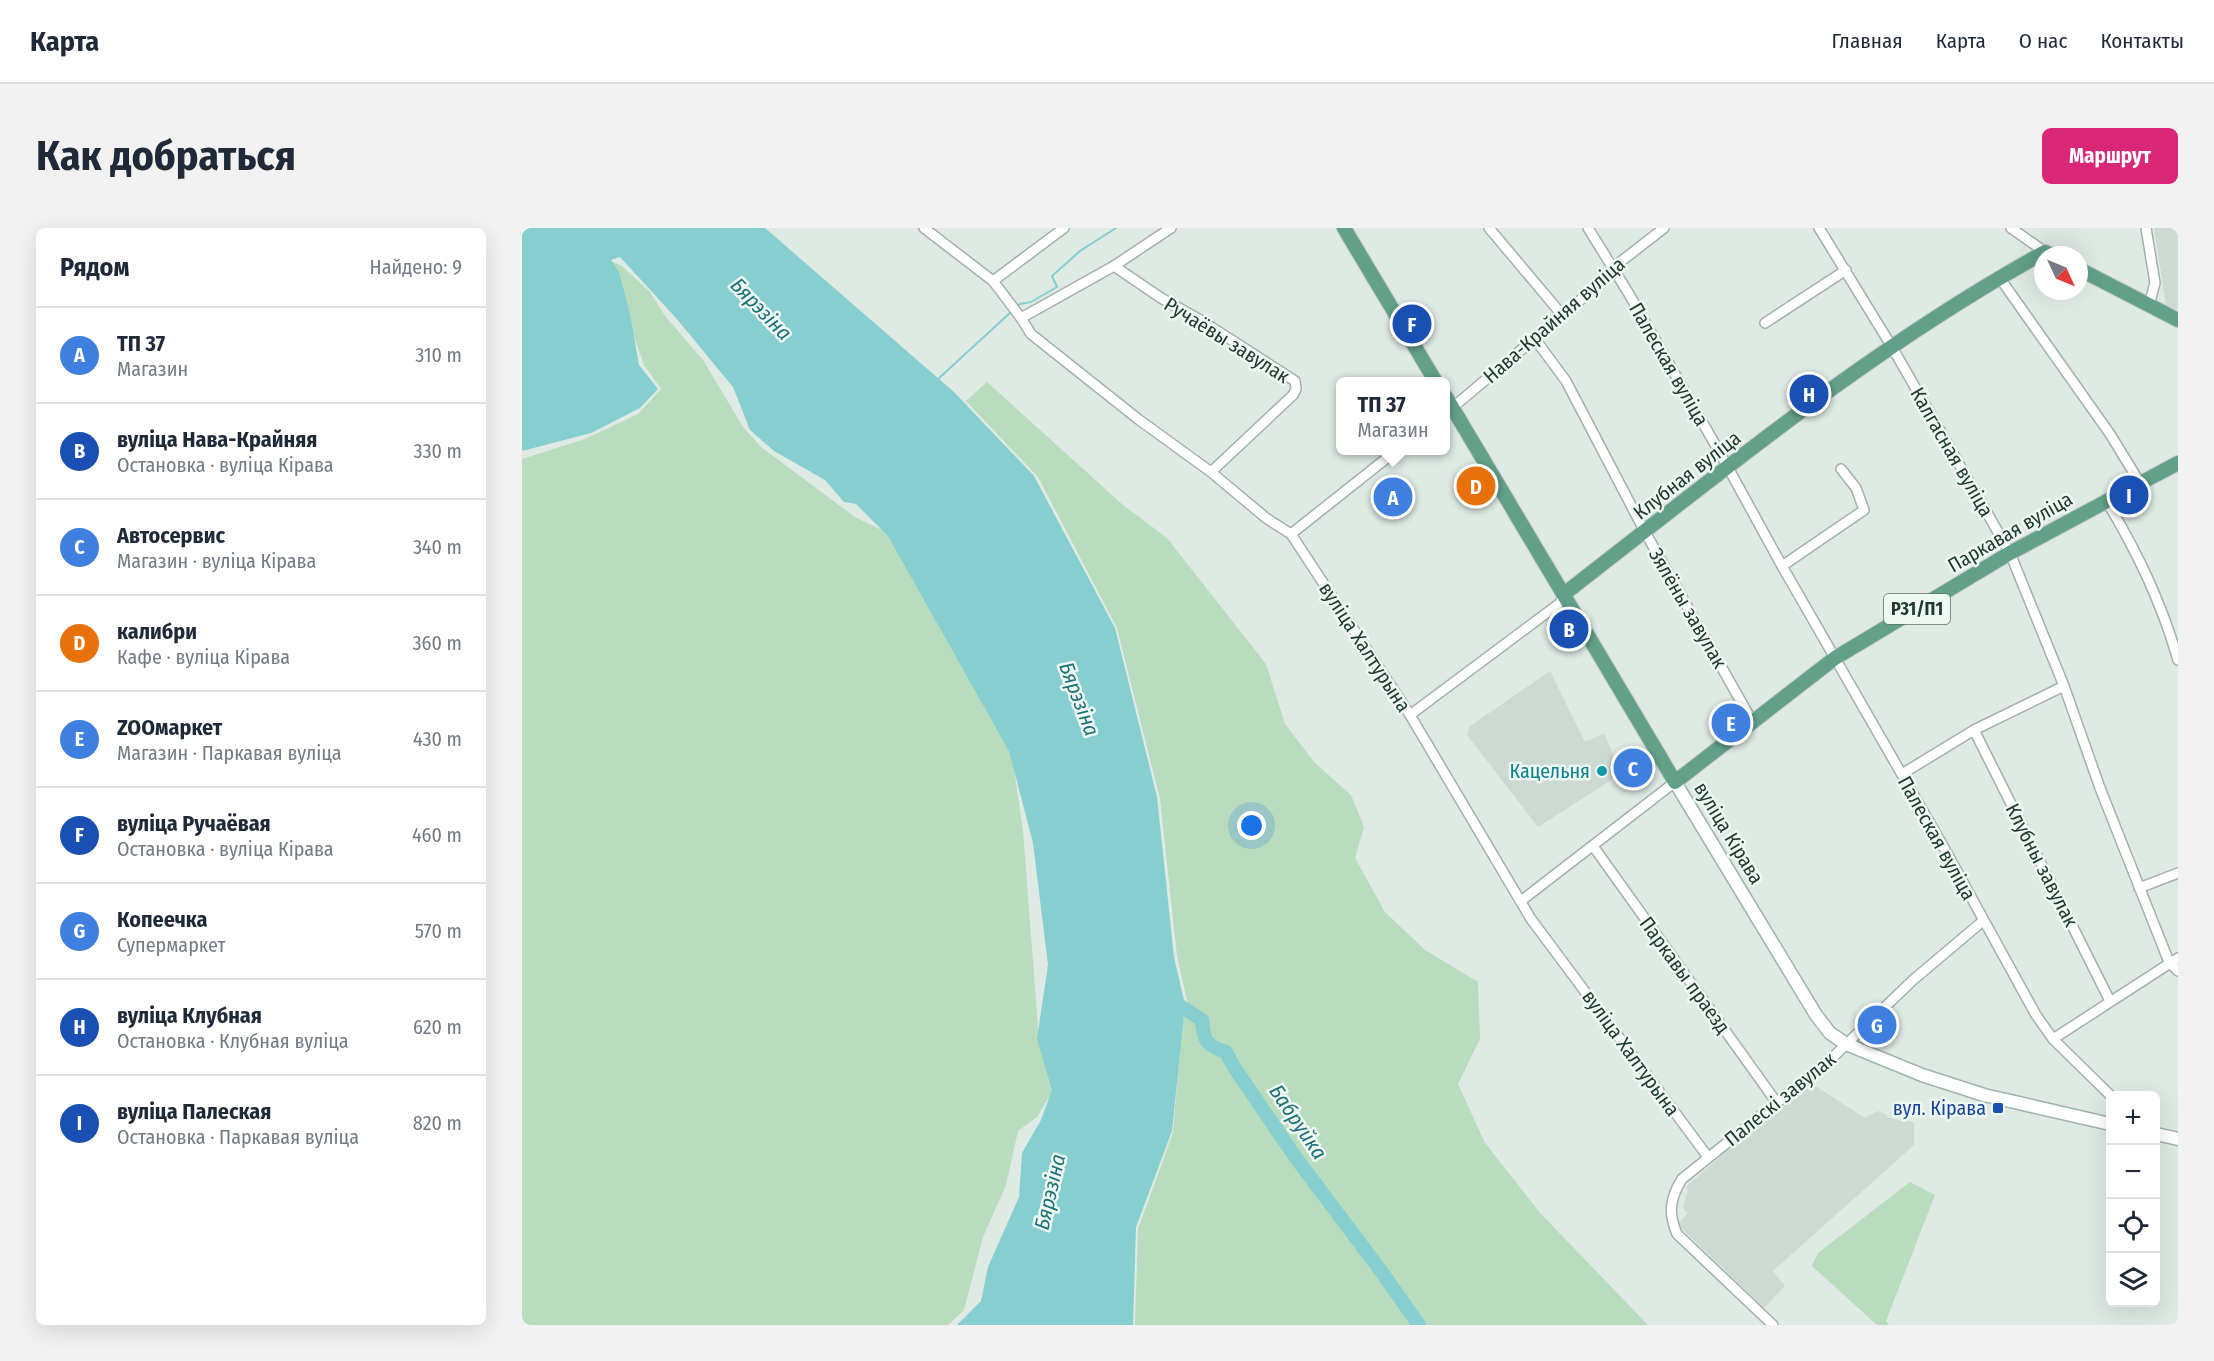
<!DOCTYPE html>
<html lang="ru">
<head>
<meta charset="utf-8">
<style>
  body { margin:0; font-family:"Fira Sans Condensed",sans-serif; background:#f2f2f3; color:#1f2937 }
  .controls { position:absolute; right:18px; bottom:18px; display:grid; overflow:hidden; border-radius:9px; box-shadow:0 6px 24px #0002 }
  .controls button { width:54px; height:54px; display:grid; place-items:center; padding:0; border:0; border-bottom:2px solid #e0e1e3; background:#fff; color:#1f2937; font:30px sans-serif }
  .compass { position:absolute; left:1512px; top:18px; width:54px; height:54px; border-radius:50%; background:#fff; box-shadow:0 6px 24px #0002; rotate:134deg }
  .you { position:absolute; left:730px; top:598px; width:21px; height:21px; margin:-15px; border:4px solid #fff; border-radius:50%; background:#1a73e8; box-shadow:0 0 0 9px #1a73e833 }
  .badge { display:grid; place-items:center; width:39px; height:39px; border-radius:50%; background:#db2777; color:#fff; font-size:20px; font-weight:700 }
  .pin { position:absolute; translate:-50% -50%; border:3px solid #fff; box-shadow:0 2px 6px #0006 }
  .popup { position:absolute; left:814px; top:149px; width:114px; height:78px; box-sizing:border-box; display:grid; place-content:center; border-radius:9px; background:#fff; filter:drop-shadow(0 2px 4px #0005); font-size:20px; white-space:nowrap; color:#747a83 }
  .popup b { font-size:22px; color:#1f2937 }
  .popup::after { content:''; position:absolute; left:50%; top:100%; margin-left:-12px; border:12px solid transparent; border-top-color:#fff }
  .list { margin:0; padding:0; list-style:none }
  h2 { display:flex; justify-content:space-between; align-items:center; height:78px; margin:0; padding:0 24px; font-size:26px }
  h2 small { font-size:20px; font-weight:400; color:#747a83 }
  .list li { display:grid; grid-template-columns:39px 1fr auto; gap:18px; align-items:center; box-sizing:border-box; height:96px; padding:0 24px; border-top:2px solid #e0e1e3 }
  .list b { display:block; font-size:22px; white-space:nowrap }
  .list p { margin:0; font-size:20px; white-space:nowrap; color:#747a83 }
  .list em { font-size:20px; font-style:normal; color:#747a83 }
  .icon { flex:none; width:33px; height:33px; fill:none; stroke:currentColor; stroke-width:2; stroke-linecap:round; stroke-linejoin:round }
  .map { position:relative; flex:none; width:1656px; height:1097px; overflow:hidden; border-radius:9px }
  header { display:flex; align-items:center; gap:36px; box-sizing:border-box; height:84px; padding:0 30px; background:#fff; border-bottom:2px solid #e0e1e3 }
  header strong { font-size:28px }
  nav { display:flex; gap:33px; margin-inline-start:auto; font-size:21px }
  .intro { display:flex; align-items:center; justify-content:space-between; box-sizing:border-box; height:144px; padding:0 36px }
  h1 { margin:0; font-size:42px }
  .button { padding:15px 27px; border-radius:9px; background:#db2777; color:#fff; font-size:21px; font-weight:700 }
  main { display:flex; gap:36px; padding:0 36px }
  aside { flex:1; background:#fff; border-radius:9px; box-shadow:0 6px 24px #0002 }
  .map>svg:first-child { display:block }
  .built { fill:#cddad3 }
  .green { fill:#b8dcbd }
  .water { fill:#86ced0 }
  .lines { fill:none; stroke-linecap:round; stroke-linejoin:round }
  .stream { stroke:#86ced0; stroke-width:2 }
  .river { stroke:#86ced0; stroke-width:14 }
  .street-casing { stroke:#a2b2aa; stroke-width:12 }
  .secondary-casing { stroke:#9eb6aa; stroke-width:15 }
  .primary-casing { stroke:#bcc4c1; stroke-width:16 }
  .street { stroke:#fff; stroke-width:9 }
  .secondary { stroke:#fff; stroke-width:12 }
  .primary { stroke:#63a089; stroke-width:14 }
  .culture-dot { fill:#0f9aa8; stroke:#eff7f2; stroke-width:2 }
  .transit-dot { fill:#1a4fb4; stroke:#eff7f2; stroke-width:2 }
  .labels { text-anchor:middle; dominant-baseline:central; stroke-width:5; stroke-linejoin:round; paint-order:stroke }
  .shield { fill:#eff7f2; stroke:#5e736a; stroke-width:1.5 }
  .shield-label { font-size:18px; font-weight:bold; fill:#203a30 }
  .street-label { font-size:20px; fill:#203a30; stroke:#eff7f2 }
  .culture-label { font-size:20px; fill:#0d838f; stroke:#eff7f2; text-anchor:end }
  .transit-label { font-size:20px; fill:#164399; stroke:#eff7f2; text-anchor:end }
  .water-label { font-size:21px; font-style:italic; fill:#1b7276; stroke:#eff7f2 }
</style>
</head>
<body>
<header>
<strong>Карта</strong>
<nav><a>Главная</a><a>Карта</a><a>О нас</a><a>Контакты</a></nav>
</header>
<div class="intro"><h1>Как добраться</h1><a class="button">Маршрут</a></div>
<main>
<aside>
<h2>Рядом<small>Найдено: 9</small></h2>
<ul class="list">
<li><span class="badge" style="background:#3f7fe0">A</span><div><b>ТП 37</b><p>Магазин</p></div><em>310 m</em></li>
<li><span class="badge" style="background:#1a4fb4">B</span><div><b>вуліца Нава-Крайняя</b><p>Остановка · вуліца Кірава</p></div><em>330 m</em></li>
<li><span class="badge" style="background:#3f7fe0">C</span><div><b>Автосервис</b><p>Магазин · вуліца Кірава</p></div><em>340 m</em></li>
<li><span class="badge" style="background:#e8710a">D</span><div><b>калибри</b><p>Кафе · вуліца Кірава</p></div><em>360 m</em></li>
<li><span class="badge" style="background:#3f7fe0">E</span><div><b>ZOOмаркет</b><p>Магазин · Паркавая вуліца</p></div><em>430 m</em></li>
<li><span class="badge" style="background:#1a4fb4">F</span><div><b>вуліца Ручаёвая</b><p>Остановка · вуліца Кірава</p></div><em>460 m</em></li>
<li><span class="badge" style="background:#3f7fe0">G</span><div><b>Копеечка</b><p>Супермаркет</p></div><em>570 m</em></li>
<li><span class="badge" style="background:#1a4fb4">H</span><div><b>вуліца Клубная</b><p>Остановка · Клубная вуліца</p></div><em>620 m</em></li>
<li><span class="badge" style="background:#1a4fb4">I</span><div><b>вуліца Палеская</b><p>Остановка · Паркавая вуліца</p></div><em>820 m</em></li>
</ul>
</aside>
<div class="map">
<svg width="1656" height="1097" viewBox="0 0 1656 1097">
  <rect width="100%" height="100%" fill="#dfeae4"/>
  <g class="built">
    <polygon points="1632,0 1656,0 1656,82 1644,77"/>
    <polygon points="1028,443 1063,514 1082,505 1099,546 1016,599 945,507 948,498"/>
    <polygon points="1287,854 1343,890 1356,883 1365,887 1365,889 1369,890 1379,893 1380,890 1392,895 1392,917 1251,1043 1263,1058 1242,1080 1155,996 1166,985 1161,980 1166,962 1164,959 1235,896"/>
  </g>
  <g class="green">
    <polygon points="85,31 100,38 128,64 143,88 181,132 221,199 239,219 333,289 366,305 489,521 501,603 517,812 532,861 515,889 496,903 484,957 461,1009 442,1082 426,1097 0,1097 0,231 63,211 116,186 139,161 122,137"/>
    <polygon points="465,154 601,277 645,310 744,436 763,496 793,535 829,567 842,599 833,630 863,684 903,722 956,754 958,811 936,856 963,915 1019,986 1126,1097 613,1097 616,1001 651,905 660,795 666,777 655,728 638,571 595,400 516,249 444,173"/>
    <polygon points="1388,954 1413,967 1364,1093 1367,1097 1355,1097 1290,1038 1296,1025"/>
  </g>
  <polygon class="water" points="0,0 243,0 432,164 512,248 593,400 635,569 652,729 663,777 650,903 614,999 611,1097 435,1097 459,1073 466,1039 497,969 500,925 519,892 530,862 515,811 526,737 511,615 487,523 366,308 334,276 322,274 303,252 252,223 228,202 211,159 154,90 98,29 89,32 97,44 108,86 117,137 136,161 118,180 69,205 0,223"/>
  <g class="lines">
    <g class="stream">
      <polyline points="494,79 498,76 509,74 535,59 530,48 558,23 594,0"/>
      <polyline points="415,152 490,83"/>
    </g>
    <path class="river" d="M648,771L680,792C682,813 683,817 704,824L712,839L774,930L859,1043L897,1097"/>
    <g class="street-casing">
      <g id="street">
        <polyline points="402,0 471,53 499,90 509,106 616,191 689,244 744,290 769,306 888,487 1009,691 1186,929"/>
        <polyline points="967,0 1041,88"/>
        <polyline points="1066,0 1107,66 1198,225 1260,338 1421,618 1514,787 1531,811 1589,868"/>
        <polyline points="1297,0 1370,119 1488,325 1542,458 1578,560 1647,734 1656,743"/>
        <polyline points="1489,0 1523,24"/>
        <polyline points="1624,0 1633,55 1627,77"/>
        <polyline points="592,38 639,70 680,93 773,153 774,161 771,167 689,244"/>
        <polyline points="1477,49 1588,206 1618,255"/>
        <polyline points="471,53 542,0"/>
        <polyline points="499,90 592,38 649,0"/>
        <polyline points="1243,95 1324,42"/>
        <polyline points="1013,111 1044,153 1123,304 1230,493"/>
        <polyline points="924,185 1093,43 1097,35 1142,0"/>
        <path d="M1584,272C1615,324 1639,373 1656,432"/>
        <polyline points="769,306 875,222"/>
        <polyline points="1260,338 1342,282 1334,260 1319,241"/>
        <polyline points="888,487 1038,375 1042,366"/>
        <polyline points="1452,502 1588,773"/>
        <polyline points="1380,546 1452,502 1542,458"/>
        <polyline points="1071,618 1255,875"/>
        <polyline points="1617,660 1656,645"/>
        <polyline points="999,673 1153,554"/>
        <polyline points="1531,811 1656,730"/>
        <path d="M1251,1097L1155,1006C1146,985 1148,970 1160,951L1310,830L1391,752L1461,693"/>
      </g>
    </g>
    <g class="secondary-casing">
      <g id="secondary">
        <polyline points="1153,554 1294,787 1308,805 1324,816 1400,847 1462,867 1588,896"/>
        <polyline points="1634,906 1656,911"/>
      </g>
    </g>
    <g class="primary-casing">
      <g id="primary">
        <polyline points="822,0 914,154"/>
        <polyline points="1557,41 1656,92"/>
        <polyline points="924,169 1153,554 1313,430 1488,325 1656,235"/>
        <path d="M1042,366C1197,246 1350,119 1523,24L1529,27"/>
      </g>
    </g>
    <use href="#street" class="street"/>
    <use href="#secondary" class="secondary"/>
    <use href="#primary" class="primary"/>
  </g>
  <circle class="culture-dot" cx="1080" cy="543" r="6"/>
  <rect class="transit-dot" x="1470" y="874" width="12" height="12" rx="3"/>
  <g class="labels">
    <rect class="shield" x="1362" y="366" width="66" height="30" rx="4.5"/>
    <g class="shield-label">
      <text x="1395" y="381">Р31/П1</text>
    </g>
    <g class="street-label">
      <text transform="translate(1032 92) rotate(-41)">Нава-Крайняя вуліца</text>
      <text transform="translate(705 112) rotate(32)">Ручаёвы завулак</text>
      <text transform="translate(1147 136) rotate(60)">Палеская вуліца</text>
      <text transform="translate(1430 224) rotate(60)">Калгасная вуліца</text>
      <text transform="translate(1165 247) rotate(-38)">Клубная вуліца</text>
      <text transform="translate(1488 304) rotate(-30)">Паркавая вуліца</text>
      <text transform="translate(1166 380) rotate(60)">Зялёны завулак</text>
      <text transform="translate(843 419) rotate(57)">вуліца Халтурына</text>
      <text transform="translate(1207 605) rotate(59)">вуліца Кірава</text>
      <text transform="translate(1415 610) rotate(61)">Палеская вуліца</text>
      <text transform="translate(1520 637) rotate(63)">Клубны завулак</text>
      <text transform="translate(1163 747) rotate(54)">Паркавы праезд</text>
      <text transform="translate(1109 825) rotate(54)">вуліца Халтурына</text>
      <text transform="translate(1258 871) rotate(-39)">Палескі завулак</text>
    </g>
    <g class="culture-label">
      <text x="1068" y="543">Кацельня</text>
    </g>
    <g class="transit-label">
      <text x="1464" y="880">вул. Кірава</text>
    </g>
    <g class="water-label">
      <text transform="translate(239 81) rotate(46)">Бярэзіна</text>
      <text transform="translate(557 471) rotate(69)">Бярэзіна</text>
      <text transform="translate(776 894) rotate(56)">Бабруйка</text>
      <text transform="translate(528 964) rotate(-77)">Бярэзіна</text>
    </g>
  </g>
</svg>
<div class="controls">
<button>+</button>
<button>−</button>
<button><svg class="icon" aria-label="locate" viewBox="0 0 24 24"><circle cx="12" cy="12" r="6"/><path d="M12 2v4M12 18v4M2 12h4M18 12h4"/></svg></button>
<button><svg class="icon" aria-label="layers" viewBox="0 0 24 24"><path d="M12 4l9 5-9 5-9-5zM3 14l9 5 9-5"/></svg></button>
</div>
<svg class="compass" viewBox="-18 -18 36 36"><path d="M0-13l5 13h-10z" fill="#e53935"/><path d="M0 13l5-13h-10z" fill="#747a83"/></svg>
<div class="you"></div>
<div class="pin badge" style="left:871px;top:269px;background:#3f7fe0">A</div>
<div class="popup"><b>ТП 37</b>Магазин</div>
<div class="pin badge" style="left:1047px;top:401px;background:#1a4fb4">B</div>
<div class="pin badge" style="left:1111px;top:540px;background:#3f7fe0">C</div>
<div class="pin badge" style="left:954px;top:258px;background:#e8710a">D</div>
<div class="pin badge" style="left:1209px;top:495px;background:#3f7fe0">E</div>
<div class="pin badge" style="left:890px;top:96px;background:#1a4fb4">F</div>
<div class="pin badge" style="left:1355px;top:797px;background:#3f7fe0">G</div>
<div class="pin badge" style="left:1287px;top:166px;background:#1a4fb4">H</div>
<div class="pin badge" style="left:1607px;top:267px;background:#1a4fb4">I</div>
</div>
</main>
</body>
</html>
